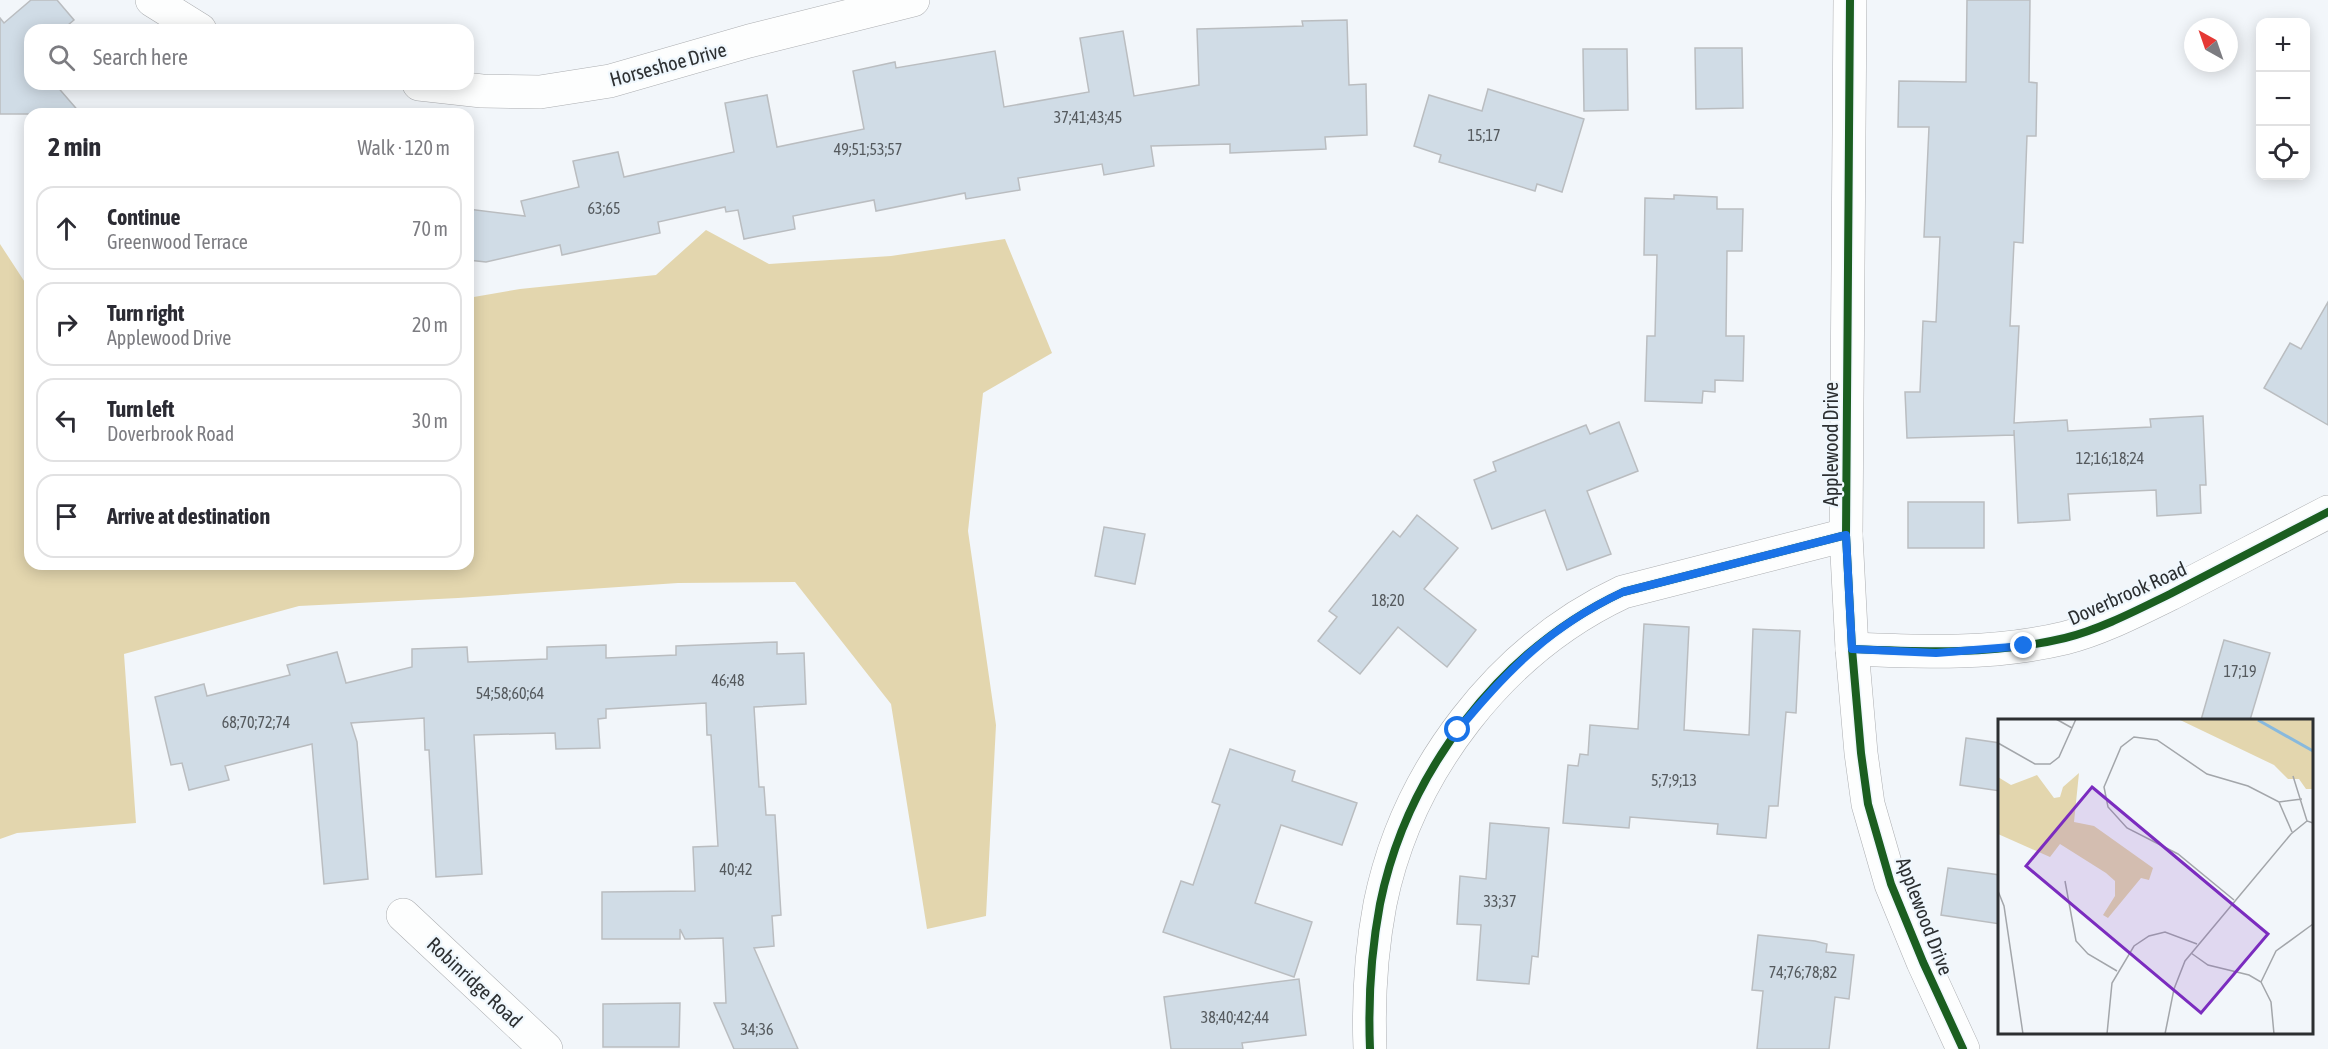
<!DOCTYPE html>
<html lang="en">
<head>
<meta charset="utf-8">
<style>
  body { margin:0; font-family:"Asap Condensed",sans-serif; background:#f7f7f7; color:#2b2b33 }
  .controls { position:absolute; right:18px; top:18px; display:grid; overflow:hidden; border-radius:12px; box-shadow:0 3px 15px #0003 }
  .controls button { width:54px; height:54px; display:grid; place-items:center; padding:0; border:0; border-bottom:2px solid #e1e1e2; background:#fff; color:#2b2b33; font:30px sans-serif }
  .compass { position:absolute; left:2184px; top:18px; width:54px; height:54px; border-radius:50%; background:#fff; box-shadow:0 3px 15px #0003; rotate:320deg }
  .stop { position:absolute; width:18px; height:18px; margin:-14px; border:4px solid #1a73e8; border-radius:50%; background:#fff }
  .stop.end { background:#1a73e8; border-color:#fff; box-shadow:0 2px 6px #0008 }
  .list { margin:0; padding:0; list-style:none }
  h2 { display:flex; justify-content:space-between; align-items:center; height:78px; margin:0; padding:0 24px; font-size:26px }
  h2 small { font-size:20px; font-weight:400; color:#7c7c81 }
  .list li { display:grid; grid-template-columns:39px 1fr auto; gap:18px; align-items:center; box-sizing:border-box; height:84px; margin:0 12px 12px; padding:0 12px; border:2px solid #e1e1e2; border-radius:18px }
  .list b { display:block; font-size:22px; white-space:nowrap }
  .list p { margin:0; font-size:20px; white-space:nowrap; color:#7c7c81 }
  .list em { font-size:20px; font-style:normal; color:#7c7c81 }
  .icon { flex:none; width:33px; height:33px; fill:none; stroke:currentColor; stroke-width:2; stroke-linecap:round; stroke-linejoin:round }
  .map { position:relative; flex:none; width:2328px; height:1049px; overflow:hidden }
  .search { position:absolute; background:#fff; box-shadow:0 3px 15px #0003; left:24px; top:24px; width:450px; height:66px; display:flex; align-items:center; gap:15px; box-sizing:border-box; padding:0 21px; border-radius:18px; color:#7c7c81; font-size:22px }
  .panel { position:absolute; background:#fff; box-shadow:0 3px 15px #0003; left:24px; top:108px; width:450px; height:462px; border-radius:18px }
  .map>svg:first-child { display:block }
  .forest { fill:#e3d6ae }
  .building { fill:#d0dce6; stroke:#babdc0; stroke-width:1.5 }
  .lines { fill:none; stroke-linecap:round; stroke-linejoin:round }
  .minor-casing { stroke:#acaeb1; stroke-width:34 }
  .minor { stroke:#fdfefe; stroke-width:33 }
  .cycleway-casing { stroke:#eff7fd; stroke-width:11 }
  .cycleway { stroke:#1b5e20; stroke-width:8 }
  .route { stroke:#1a73e8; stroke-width:8 }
  .labels { text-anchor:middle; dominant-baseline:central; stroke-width:4.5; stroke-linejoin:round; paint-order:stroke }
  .number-label { font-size:16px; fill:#555a5e }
  .street-label { font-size:20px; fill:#2c2f31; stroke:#eff7fd }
  .inset-river { fill:none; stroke:#88b9dd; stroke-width:3 }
  .inset-road { fill:none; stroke:#a3a6aa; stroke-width:1.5 }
  .view { fill:#7b2cbf; fill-opacity:0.15; stroke:#7b2cbf; stroke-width:3 }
  .inset-edge { fill:none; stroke:#2c2f31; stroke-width:3 }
</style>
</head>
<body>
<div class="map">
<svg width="2328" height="1049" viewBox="0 0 2328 1049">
  <rect width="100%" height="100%" fill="#f2f6fa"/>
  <polygon class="forest" points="706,230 769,264 891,256 1005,239 1052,353 983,393 968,531 996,725 986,916 927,929 891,704 795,582 678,583 458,598 299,606 124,654 136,823 17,833 0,839 0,244 30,290 30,564 468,564 468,298 520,289 656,275"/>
  <g class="building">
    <polygon points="31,0 57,0 74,20 62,30 30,30 30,84 55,84 81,114 0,114 0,18 4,23"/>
    <polygon points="1967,0 2030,0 2029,82 2037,83 2036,136 2027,136 2023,243 2014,242 2010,326 2019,326 2014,423 2067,420 2068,431 2151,427 2150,419 2203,416 2206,485 2200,485 2201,513 2157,516 2156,490 2068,494 2070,520 2018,523 2014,430 2014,435 1907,438 1905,392 1920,392 1923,321 1936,322 1940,237 1924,237 1929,127 1898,127 1899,81 1966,82"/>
    <polygon points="1347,20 1349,85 1366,84 1367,135 1325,137 1326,149 1230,153 1230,144 1151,146 1154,166 1104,175 1102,164 1018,178 1020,190 966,199 965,193 876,211 874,200 793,216 795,229 744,239 738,210 726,212 725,207 658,222 660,233 562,255 560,245 486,262 468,260 468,209 525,216 521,201 579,187 573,161 618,152 624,177 734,152 725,103 767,95 777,147 864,129 853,71 895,62 896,68 995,51 1004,107 1089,92 1080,38 1123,31 1134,96 1199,85 1197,29 1303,26 1302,21"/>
    <polygon points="1695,48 1742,48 1743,108 1696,109"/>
    <polygon points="1583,49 1627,49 1628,110 1584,111"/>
    <polygon points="1488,89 1584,119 1562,192 1537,184 1535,191 1439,162 1441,155 1414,146 1429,95 1482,111"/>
    <polygon points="1674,195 1717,197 1717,209 1743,209 1742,251 1727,251 1726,336 1744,336 1743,381 1715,380 1715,392 1703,391 1702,403 1645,401 1647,336 1655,336 1657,255 1644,255 1645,198 1674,199"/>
    <polygon points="2328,302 2328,425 2264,388 2290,343 2301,349"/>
    <polygon points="1619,422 1638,471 1587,491 1611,554 1567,570 1545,510 1492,529 1474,480 1496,471 1493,462 1586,425 1590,434"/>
    <rect x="1908" y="502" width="76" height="46"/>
    <polygon points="1417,515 1458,548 1424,589 1476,630 1447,667 1398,627 1360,674 1318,641 1337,617 1329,611 1393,531 1400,537"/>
    <polygon points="1104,527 1145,534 1135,584 1095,576"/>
    <polygon points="1644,624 1689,627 1684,730 1749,735 1753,629 1800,631 1796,713 1786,712 1778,806 1769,806 1766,838 1717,834 1718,824 1630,817 1629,828 1563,823 1568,765 1578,766 1580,754 1588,755 1590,725 1638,729"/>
    <polygon points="2224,640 2270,653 2250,720 2201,720"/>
    <polygon points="777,642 777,654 804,653 806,704 754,707 759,787 764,787 766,815 775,815 781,915 772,916 774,946 754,948 798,1049 734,1049 714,1003 726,1003 723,938 685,939 680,929 680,939 602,939 602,892 695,891 693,847 718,846 711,735 707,735 706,703 606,709 606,718 598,719 600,748 556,749 555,733 474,735 482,874 436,877 429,750 425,750 424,718 351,723 357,742 368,879 324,884 312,744 225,766 229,780 189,790 182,763 171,765 155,697 204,684 207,696 290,675 287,665 337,652 346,683 412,667 412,649 467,647 468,662 547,659 547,647 606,645 606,658 676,655 676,646"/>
    <polygon points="1966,738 2000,743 2000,791 1960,785"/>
    <polygon points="1230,749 1295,771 1292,781 1357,803 1342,845 1281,825 1255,903 1312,922 1294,977 1163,932 1181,881 1193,885 1220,805 1212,802"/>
    <polygon points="1490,823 1549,828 1538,957 1532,956 1529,984 1477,980 1481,925 1457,924 1460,876 1486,879"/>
    <polygon points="1948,868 2000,875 2000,924 1941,915"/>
    <polygon points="1758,935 1815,941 1827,944 1826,952 1854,955 1849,999 1835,997 1829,1049 1757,1049 1763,991 1752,990"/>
    <polygon points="1299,979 1306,1035 1242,1043 1243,1049 1171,1049 1164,997"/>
    <polygon points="680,1003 679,1047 603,1047 603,1004"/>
  </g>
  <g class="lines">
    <g class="minor-casing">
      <g id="minor">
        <polyline points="152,0 200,30"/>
        <polyline points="1850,0 1846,535 1852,649 1861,753 1868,804 1891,884 1923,962 1963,1049"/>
        <polyline points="419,84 482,91 540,92 610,81 749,41 913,0"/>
        <path d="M1852,649C1923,652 1994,655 2065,638C2101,629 2137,610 2170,594C2223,567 2275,539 2328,512"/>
        <polyline points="403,915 546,1049"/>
        <path d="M1370,1049C1368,1000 1371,952 1380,904C1407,771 1501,649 1623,592L1846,535"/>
      </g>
    </g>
    <use href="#minor" class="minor"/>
    <g class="cycleway-casing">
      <g id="cycleway">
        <polyline points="1850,0 1846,535 1852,649 1861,753 1868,804 1891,884 1923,962 1963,1049"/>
        <path d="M1852,649C1923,652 1994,655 2065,638C2101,629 2137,610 2170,594C2223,567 2275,539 2328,512"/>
        <path d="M1370,1049C1368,1000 1371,952 1380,904C1407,771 1501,649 1623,592L1846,535"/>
      </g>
    </g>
    <use href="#cycleway" class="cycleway"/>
  </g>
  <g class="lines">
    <path class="route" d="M1458,730C1508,669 1551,626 1623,592L1846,535L1852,649L1936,653L2024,646"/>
  </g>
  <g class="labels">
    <g class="number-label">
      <text x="1088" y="117">37;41;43;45</text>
      <text x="1484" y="135">15;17</text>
      <text x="868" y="149">49;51;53;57</text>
      <text x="604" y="208">63;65</text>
      <text x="2110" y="458">12;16;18;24</text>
      <text x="1388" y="600">18;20</text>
      <text x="2240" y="671">17;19</text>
      <text x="728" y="680">46;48</text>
      <text x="510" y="693">54;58;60;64</text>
      <text x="256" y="722">68;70;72;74</text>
      <text x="1674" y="780">5;7;9;13</text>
      <text x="736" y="869">40;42</text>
      <text x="1500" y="901">33;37</text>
      <text x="1803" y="972">74;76;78;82</text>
      <text x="1235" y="1017">38;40;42;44</text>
      <text x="757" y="1029">34;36</text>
    </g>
    <g class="street-label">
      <text transform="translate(668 64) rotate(-15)">Horseshoe Drive</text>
      <text transform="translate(1830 444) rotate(-90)">Applewood Drive</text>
      <text transform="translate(2127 593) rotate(-24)">Doverbrook Road</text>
      <text transform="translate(1925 916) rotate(69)">Applewood Drive</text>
      <text transform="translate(475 982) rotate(43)">Robinridge Road</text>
    </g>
  </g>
  <g transform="translate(1998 719)">
    <rect width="315" height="315" fill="#f2f6fa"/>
    <path d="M180,0H315V70H308L301,60H290L276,46ZM81,54L76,103L96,107L155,149L151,161L143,159L110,199L105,196L117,177V162L108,154L62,125L52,138L0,115V58L13,66L39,56L56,79L62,78L65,68Z" fill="#e3d6ae"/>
    <path class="inset-river" d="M260,1L315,32"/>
    <path class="inset-road" d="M58,0L74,9M0,24L37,45H52L61,38L78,0M295,57L309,102L315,104M281,83L294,113M67,162L78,222L90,235L119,252M0,172L6,187L25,315M236,181L180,135L129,109L110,88L106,68L123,28L136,18L159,21L209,55L250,67L281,83L304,80M193,234L210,246L251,256L263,263L273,283L276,315M263,263L278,232L315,205M109,315L114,264L136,227L151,217L167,213L199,225M167,315L176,270L187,242L293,115L309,102"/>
    <path class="view" d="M94,68L270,215L203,294L28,147Z"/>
    <rect width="315" height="315" class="inset-edge"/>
  </g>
</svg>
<div class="controls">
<button>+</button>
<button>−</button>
<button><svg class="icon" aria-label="locate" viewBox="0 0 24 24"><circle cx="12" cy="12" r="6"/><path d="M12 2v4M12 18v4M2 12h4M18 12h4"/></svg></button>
</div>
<svg class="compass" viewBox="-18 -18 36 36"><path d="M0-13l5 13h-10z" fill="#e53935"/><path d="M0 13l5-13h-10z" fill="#7c7c81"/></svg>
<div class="stop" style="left:1458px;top:730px"></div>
<div class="stop end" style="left:2024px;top:646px"></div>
<div class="search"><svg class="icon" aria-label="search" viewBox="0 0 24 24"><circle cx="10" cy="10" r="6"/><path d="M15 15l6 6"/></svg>Search here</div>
<section class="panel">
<h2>2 min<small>Walk · 120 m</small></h2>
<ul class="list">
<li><svg class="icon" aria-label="ahead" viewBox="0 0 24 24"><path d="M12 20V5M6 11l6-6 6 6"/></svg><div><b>Continue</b><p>Greenwood Terrace</p></div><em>70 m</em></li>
<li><svg class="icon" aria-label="right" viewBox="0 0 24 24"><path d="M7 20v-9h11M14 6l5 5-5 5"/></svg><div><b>Turn right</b><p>Applewood Drive</p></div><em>20 m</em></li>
<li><svg class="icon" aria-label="left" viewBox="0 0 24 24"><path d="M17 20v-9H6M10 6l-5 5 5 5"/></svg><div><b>Turn left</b><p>Doverbrook Road</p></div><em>30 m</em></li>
<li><svg class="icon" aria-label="arrive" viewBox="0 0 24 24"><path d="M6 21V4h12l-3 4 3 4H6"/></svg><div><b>Arrive at destination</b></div></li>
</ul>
</section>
</div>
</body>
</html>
